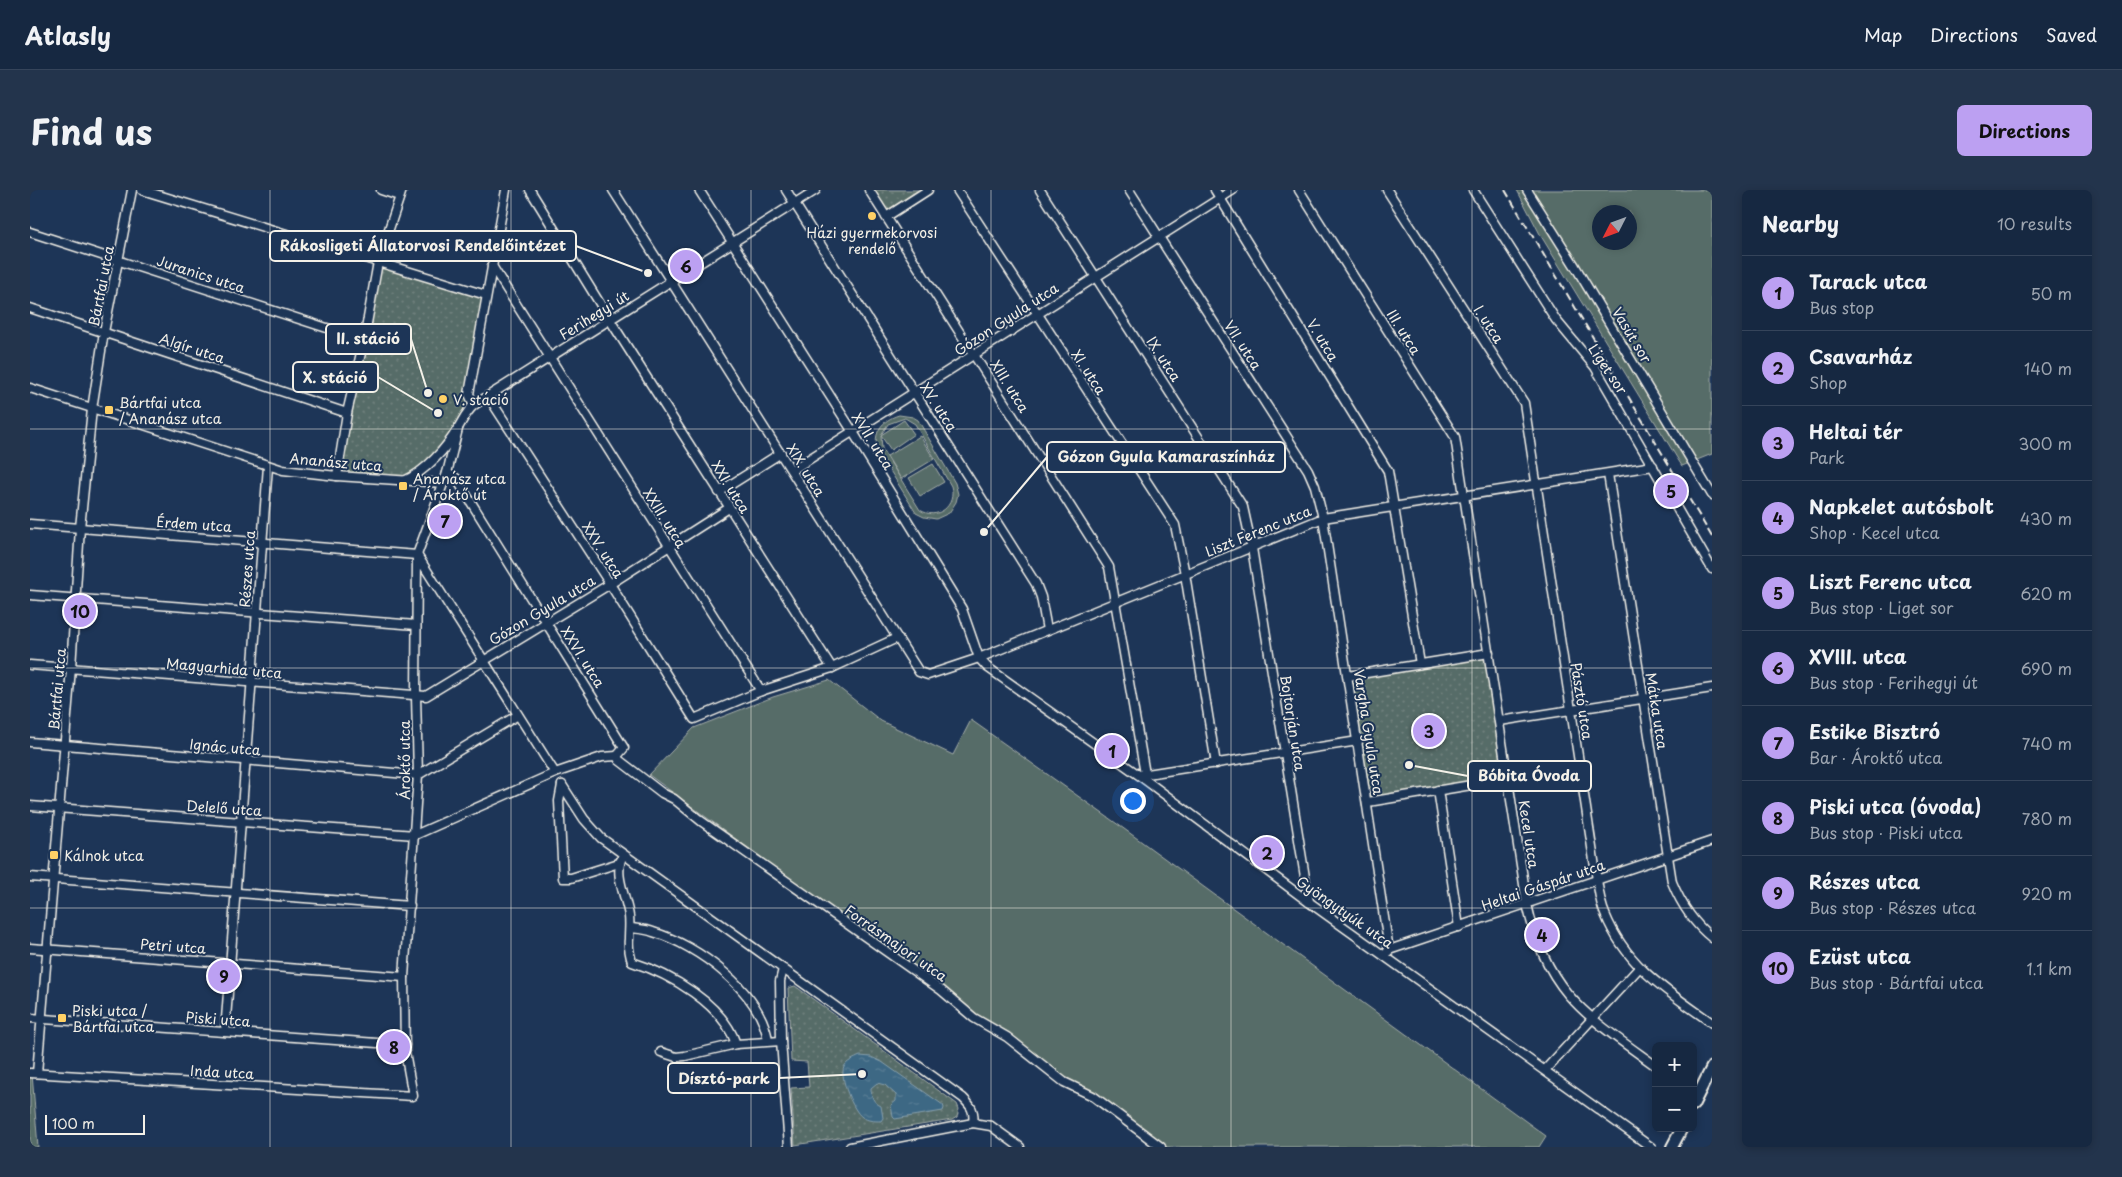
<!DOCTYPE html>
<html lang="en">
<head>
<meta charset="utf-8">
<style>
  body { margin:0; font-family:"Playpen Sans",sans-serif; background:#23344c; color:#f1f3f6 }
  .controls { position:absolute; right:15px; bottom:15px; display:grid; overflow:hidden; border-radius:8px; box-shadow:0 2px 8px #0003 }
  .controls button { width:45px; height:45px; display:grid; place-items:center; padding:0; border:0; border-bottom:1px solid #35445a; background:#162841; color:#f1f3f6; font:25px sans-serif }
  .compass { position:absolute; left:1562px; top:15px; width:45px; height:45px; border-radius:50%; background:#162841; box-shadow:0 2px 8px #0003; rotate:228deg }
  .scale { position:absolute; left:15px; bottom:12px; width:100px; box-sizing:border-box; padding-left:5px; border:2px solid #f4f1e8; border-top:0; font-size:14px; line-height:18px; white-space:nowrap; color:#f4f1e8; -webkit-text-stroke:4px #1d3557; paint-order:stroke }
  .you { position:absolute; left:1102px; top:610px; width:18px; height:18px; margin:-12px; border:4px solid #fff; border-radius:50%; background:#1a73e8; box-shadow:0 0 0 8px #1a73e833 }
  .badge { display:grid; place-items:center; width:32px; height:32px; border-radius:50%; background:#bca0f2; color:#111; font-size:16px; font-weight:700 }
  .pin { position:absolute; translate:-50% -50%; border:2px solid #fff; box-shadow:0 1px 5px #0006 }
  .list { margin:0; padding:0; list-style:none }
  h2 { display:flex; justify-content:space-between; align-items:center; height:65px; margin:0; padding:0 20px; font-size:21px }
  h2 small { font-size:16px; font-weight:400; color:#9ea6b1 }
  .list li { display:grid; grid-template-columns:32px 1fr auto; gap:15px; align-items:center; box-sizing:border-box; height:75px; padding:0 20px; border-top:1px solid #35445a }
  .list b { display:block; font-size:19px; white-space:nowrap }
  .list p { margin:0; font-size:16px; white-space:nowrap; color:#9ea6b1 }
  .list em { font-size:16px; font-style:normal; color:#9ea6b1 }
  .map { position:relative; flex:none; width:1682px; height:957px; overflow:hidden; border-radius:8px }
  header { display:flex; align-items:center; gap:30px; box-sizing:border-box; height:70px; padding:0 25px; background:#162841; border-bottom:1px solid #35445a }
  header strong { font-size:24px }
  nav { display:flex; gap:28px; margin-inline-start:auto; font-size:18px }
  .intro { display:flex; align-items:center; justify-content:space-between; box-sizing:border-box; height:120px; padding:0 30px }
  h1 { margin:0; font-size:35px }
  .button { padding:12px 22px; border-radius:8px; background:#bca0f2; color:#111; font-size:18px; font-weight:700 }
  main { display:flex; gap:30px; padding:0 30px }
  aside { flex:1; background:#162841; border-radius:8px; box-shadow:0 2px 8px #0003 }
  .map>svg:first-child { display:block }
  .green { fill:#576c68; stroke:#a6aea8; fill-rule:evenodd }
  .park { fill:url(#park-dots); stroke:#a6aea8 }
  .water { fill:url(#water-ripples); stroke:#869fac }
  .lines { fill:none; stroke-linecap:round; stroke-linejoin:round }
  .minor-casing { stroke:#f4f1e8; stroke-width:11 }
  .major-casing { stroke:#f4f1e8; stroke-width:14 }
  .minor { stroke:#1d3557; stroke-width:8 }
  .major { stroke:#1d3557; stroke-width:10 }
  .rail { stroke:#f4f1e8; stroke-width:2; stroke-dasharray:8 4; stroke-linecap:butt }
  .grid { fill:none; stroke:#f4f1e8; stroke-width:1; stroke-opacity:0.55 }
  .poi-dot { fill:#ffd166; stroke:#1d3557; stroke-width:2 }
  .labels { text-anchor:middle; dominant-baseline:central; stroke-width:4; stroke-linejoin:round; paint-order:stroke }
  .poi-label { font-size:14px; fill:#f4f1e8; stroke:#1d3557; text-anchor:start }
  .street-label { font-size:14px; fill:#f4f1e8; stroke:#1d3557 }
  .leader { fill:none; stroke:#f4f1e8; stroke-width:2 }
  .callout-dot { fill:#f4f1e8; stroke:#1d3557; stroke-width:2 }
  .callout { fill:#1d3557; stroke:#f4f1e8; stroke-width:2 }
  .callout-label { font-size:15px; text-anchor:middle; font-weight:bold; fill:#f4f1e8 }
</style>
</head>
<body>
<header>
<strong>Atlasly</strong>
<nav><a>Map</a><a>Directions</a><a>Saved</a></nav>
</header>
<div class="intro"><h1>Find us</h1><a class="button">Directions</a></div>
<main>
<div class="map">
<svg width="1682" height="957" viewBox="0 0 1682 957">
  <defs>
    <pattern id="park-dots" width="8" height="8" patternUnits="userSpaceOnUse" patternTransform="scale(1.25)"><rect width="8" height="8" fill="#576c68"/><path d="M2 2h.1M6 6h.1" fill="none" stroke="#70817e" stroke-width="1.8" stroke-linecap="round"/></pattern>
    <pattern id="water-ripples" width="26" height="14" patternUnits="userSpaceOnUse" patternTransform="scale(1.25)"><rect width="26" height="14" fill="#3d6884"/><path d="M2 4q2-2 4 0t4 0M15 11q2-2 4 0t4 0" fill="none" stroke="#5a7e95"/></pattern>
  </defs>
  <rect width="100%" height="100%" fill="#1d3557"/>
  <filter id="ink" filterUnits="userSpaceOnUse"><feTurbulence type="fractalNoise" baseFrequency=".02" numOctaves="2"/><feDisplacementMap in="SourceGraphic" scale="10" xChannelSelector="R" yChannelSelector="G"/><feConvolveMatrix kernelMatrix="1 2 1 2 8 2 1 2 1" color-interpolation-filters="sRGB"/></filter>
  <g filter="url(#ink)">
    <g class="green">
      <path d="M1487,0H1682V264L1652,276L1511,46ZM1570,22H1600V52H1570Z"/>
      <path d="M869,225L883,227L888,230L925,293L928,304L926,312L919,323L906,329L894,327L886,323L848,261C842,243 852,230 869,225ZM875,228L885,234L921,296C927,316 907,331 890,320L852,259L851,246L861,260L884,244L874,230L851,245L858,234Z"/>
      <polygon points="890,246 904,269 871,289 857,266"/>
      <polygon points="903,274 914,292 890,306 879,288"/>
      <polygon points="799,490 851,531 923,565 941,530 1090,636 1516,946 1509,957 1123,957 619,585 664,538 743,507"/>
      <polygon points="0,884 2,884 8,957 0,957"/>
    </g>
    <g class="park">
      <polygon points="839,0 898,0 856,27"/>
      <polygon points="348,72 456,105 439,204 444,215 428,239 382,287 307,286"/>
      <polygon points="1459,463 1478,589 1338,612 1318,486"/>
      <polygon points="765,796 927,914 929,919 927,927 922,930 765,955 761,898 779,897 777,872 761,871 758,798"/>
    </g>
    <path class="water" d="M830,866L841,867L852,872L913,915L914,918L913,921L865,929L863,927L861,915L866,911V905L855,895L847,893L841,898C841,907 843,912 851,916L853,928L851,931C844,931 838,931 832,927C823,921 809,887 814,877C817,871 824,869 830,866Z"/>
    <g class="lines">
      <g class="minor-casing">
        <g id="minor">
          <polyline points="112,0 456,105"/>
          <polyline points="351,0 369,6"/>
          <polyline points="500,0 580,130 802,478"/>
          <polyline points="583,0 889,482 898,485 949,468 1293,328 1623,276"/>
          <polyline points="669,0 823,242 932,419 949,468 957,477 1110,586 1276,710 1621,957"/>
          <polyline points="756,0 1006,394 1011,407 1017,440"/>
          <polyline points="839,0 1079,377 1115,584"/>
          <polyline points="927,0 1145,335 1155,384 1186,574"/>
          <polyline points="1010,0 1213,317 1222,358 1279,712"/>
          <polyline points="1099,0 1278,280 1285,296 1293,328 1359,760"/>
          <polyline points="1185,0 1358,281 1390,474"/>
          <path d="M1269,0L1425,247L1497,714C1516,803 1557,826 1626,876"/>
          <path d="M1357,0L1494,213L1567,690C1569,701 1570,713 1575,724C1596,776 1637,801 1682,833"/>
          <polyline points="1443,0 1526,130 1565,177 1682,379"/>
          <polyline points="1497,0 1545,76 1682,305"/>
          <polyline points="856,27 898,0"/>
          <polyline points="0,42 334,150"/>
          <polyline points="462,76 731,501"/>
          <polyline points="0,118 317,223"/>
          <polyline points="0,198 253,280 307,286 412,293"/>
          <polyline points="458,206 580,394 664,529 731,501 802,478 867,448"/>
          <polyline points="444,215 439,204 476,0"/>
          <polyline points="762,280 1203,0"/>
          <polyline points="417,283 426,288 594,558 587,566"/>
          <path d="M1578,284L1642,692C1651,714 1663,733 1682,748"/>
          <polyline points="307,286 317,223 334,150 348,72 372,0"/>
          <path d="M374,291C395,282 417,258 428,238C433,230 436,222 444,215L786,0"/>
          <polyline points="689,302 751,263"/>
          <polyline points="0,334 387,365"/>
          <polyline points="387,365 525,583"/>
          <polyline points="0,405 386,435"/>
          <polyline points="0,475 396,506 580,394 699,318"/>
          <polyline points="1318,486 1459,463"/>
          <polyline points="1470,531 1682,498"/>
          <polyline points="0,552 388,585 488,525"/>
          <polyline points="587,566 589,570 632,603 644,609 671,631 911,800 944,828 977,847 1034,892 1063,906 1131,957"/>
          <polyline points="1111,585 1328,551"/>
          <path d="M532,595L554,629L571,648L933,908C941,916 945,921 943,933"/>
          <polyline points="532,595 529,611 533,688 541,688 589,673"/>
          <polyline points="1408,600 1429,737"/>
          <polyline points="1338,612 1478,589"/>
          <polyline points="0,616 385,645 525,583 572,567 587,566"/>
          <path d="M593,665C583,684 596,706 599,726C600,734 599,741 599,749C598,756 600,765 602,772C640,784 693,814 706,854"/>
          <polyline points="0,687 380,716"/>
          <path d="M601,738C608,739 616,739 623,742C668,755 732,803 738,851"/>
          <polyline points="0,758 374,787"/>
          <polyline points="1356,764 1359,760 1682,651"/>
          <polyline points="753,779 750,791 751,851 759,957"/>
          <polyline points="0,828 375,855"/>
          <polyline points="195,842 238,276"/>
          <polyline points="631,862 646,867 655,866 706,854 751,851"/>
          <polyline points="1515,880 1609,778"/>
          <polyline points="0,883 383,906 375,862 374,787 388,585 386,506 387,365 417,283 428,239"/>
          <polyline points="7,883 41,478 50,338 62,219 74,142 102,0"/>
          <polyline points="820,957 943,933 961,936 990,957"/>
        </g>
      </g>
      <g class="major-casing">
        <g id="major">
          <polyline points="1663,915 1682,877"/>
          <polyline points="1642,957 1652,938"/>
        </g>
      </g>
      <use href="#minor" class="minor"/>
      <use href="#major" class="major"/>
      <polyline class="rail" points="1475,0 1682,347"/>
    </g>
  </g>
  <path class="grid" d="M240,0V957M481,0V957M721,0V957M961,0V957M1201,0V957M1442,0V957M0,239H1682M0,478H1682M0,718H1682"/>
  <g class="poi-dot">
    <circle cx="842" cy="26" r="5"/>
    <circle cx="413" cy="209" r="5"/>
    <rect x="74" y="215" width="10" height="10" rx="2.5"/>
    <rect x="368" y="291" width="10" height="10" rx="2.5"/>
    <rect x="19" y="660" width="10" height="10" rx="2.5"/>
    <rect x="27" y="823" width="10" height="10" rx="2.5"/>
  </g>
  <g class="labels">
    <g class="poi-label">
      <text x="842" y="42" text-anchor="middle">Házi gyermekorvosi<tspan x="842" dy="16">rendelő</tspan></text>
      <text x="423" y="209">V. stáció</text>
      <text x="89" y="212">Bártfai utca<tspan x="89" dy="16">/ Ananász utca</tspan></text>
      <text x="383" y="288">Ananász utca<tspan x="383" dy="16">/ Ároktő út</tspan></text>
      <text x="34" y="665">Kálnok utca</text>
      <text x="42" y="820">Piski utca /<tspan x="42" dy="16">Bártfai utca</tspan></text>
    </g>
    <g class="street-label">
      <text transform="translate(171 84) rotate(18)">Juranics utca</text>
      <text transform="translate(71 96) rotate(-79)">Bártfai utca</text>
      <text transform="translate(564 125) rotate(-32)">Ferihegyi út</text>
      <text transform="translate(976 129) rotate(-33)">Gózon Gyula utca</text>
      <text transform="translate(1459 134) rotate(57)">I. utca</text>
      <text transform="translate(1374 142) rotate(58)">III. utca</text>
      <text transform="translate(1602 145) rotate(59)">Vasút sor</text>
      <text transform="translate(1293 150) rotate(59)">V. utca</text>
      <text transform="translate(1213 155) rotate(57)">VII. utca</text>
      <text transform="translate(162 158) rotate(18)">Algír utca</text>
      <text transform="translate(1134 169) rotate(57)">IX. utca</text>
      <text transform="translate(1578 179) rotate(56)">Liget sor</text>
      <text transform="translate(1059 182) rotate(57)">XI. utca</text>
      <text transform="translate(980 196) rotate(58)">XIII. utca</text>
      <text transform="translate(909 217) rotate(57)">XV. utca</text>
      <text transform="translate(843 251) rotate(58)">XVII. utca</text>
      <text transform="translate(306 272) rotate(5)">Ananász utca</text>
      <text transform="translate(776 280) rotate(58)">XIX. utca</text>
      <text transform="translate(701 297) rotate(58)">XXI. utca</text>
      <text transform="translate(635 328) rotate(58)">XXIII. utca</text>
      <text transform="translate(164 334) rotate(4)">Érdem utca</text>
      <text transform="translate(1228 341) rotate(-22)">Liszt Ferenc utca</text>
      <text transform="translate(573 360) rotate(57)">XXV. utca</text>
      <text transform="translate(217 379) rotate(-86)">Részes utca</text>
      <text transform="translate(512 420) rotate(-31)">Gózon Gyula utca</text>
      <text transform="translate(553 467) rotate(58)">XXVI. utca</text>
      <text transform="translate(194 478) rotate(5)">Magyarhida utca</text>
      <text transform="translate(27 499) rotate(-85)">Bártfai utca</text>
      <text transform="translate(1552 511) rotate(81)">Pásztó utca</text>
      <text transform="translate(1627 521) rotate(81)">Mátka utca</text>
      <text transform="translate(1263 533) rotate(81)">Bojtorján utca</text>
      <text transform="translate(1339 542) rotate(81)">Vargha Gyula utca</text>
      <text transform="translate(195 557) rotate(5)">Ignác utca</text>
      <text transform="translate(374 570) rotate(-90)">Ároktő utca</text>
      <text transform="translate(194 618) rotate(4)">Delelő utca</text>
      <text transform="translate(1499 644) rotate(81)">Kecel utca</text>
      <text transform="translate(1513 695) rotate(-19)">Heltai Gáspár utca</text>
      <text transform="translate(1315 722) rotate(35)">Gyöngytyúk utca</text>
      <text transform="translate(866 753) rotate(35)">Forrásmajori utca</text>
      <text transform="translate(143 756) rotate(4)">Petri utca</text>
      <text transform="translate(188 829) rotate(4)">Piski utca</text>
      <text transform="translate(192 882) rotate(3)">Inda utca</text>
    </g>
  </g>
  <path class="leader" d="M618 83L546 56M398 203L381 149M408 223L348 187M954 342L1017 267M1379 575L1438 586M832 884L749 888"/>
  <g class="callout-dot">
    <circle cx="618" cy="83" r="5"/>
    <circle cx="398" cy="203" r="5"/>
    <circle cx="408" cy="223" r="5"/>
    <circle cx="954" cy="342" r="5"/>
    <circle cx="1379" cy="575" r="5"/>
    <circle cx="832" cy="884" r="5"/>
  </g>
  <g class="callout">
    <rect x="240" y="41" width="306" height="30" rx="5"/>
    <rect x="296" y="134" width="85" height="30" rx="5"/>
    <rect x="263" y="172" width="85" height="30" rx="5"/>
    <rect x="1017" y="252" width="238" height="30" rx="5"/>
    <rect x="1438" y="571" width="123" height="30" rx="5"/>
    <rect x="638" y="873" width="111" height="30" rx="5"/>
  </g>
  <g class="callout-label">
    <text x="393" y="61">Rákosligeti Állatorvosi Rendelőintézet</text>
    <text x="338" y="154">II. stáció</text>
    <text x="305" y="193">X. stáció</text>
    <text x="1136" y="272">Gózon Gyula Kamaraszínház</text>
    <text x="1499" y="591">Bóbita Óvoda</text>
    <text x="694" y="894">Dísztó-park</text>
  </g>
</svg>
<div class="controls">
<button>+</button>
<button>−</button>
</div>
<svg class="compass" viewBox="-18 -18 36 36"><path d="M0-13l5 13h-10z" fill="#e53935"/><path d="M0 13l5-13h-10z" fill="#9ea6b1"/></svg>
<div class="scale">100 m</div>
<div class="you"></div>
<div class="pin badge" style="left:1082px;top:561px">1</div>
<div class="pin badge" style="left:1237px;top:663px">2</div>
<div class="pin badge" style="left:1399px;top:541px">3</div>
<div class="pin badge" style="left:1512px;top:745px">4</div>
<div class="pin badge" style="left:1641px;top:301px">5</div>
<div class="pin badge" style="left:656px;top:76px">6</div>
<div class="pin badge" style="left:415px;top:331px">7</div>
<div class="pin badge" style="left:364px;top:857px">8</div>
<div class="pin badge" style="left:194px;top:786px">9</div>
<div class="pin badge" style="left:50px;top:421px">10</div>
</div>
<aside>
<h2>Nearby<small>10 results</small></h2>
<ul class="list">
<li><span class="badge">1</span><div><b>Tarack utca</b><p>Bus stop</p></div><em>50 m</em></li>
<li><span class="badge">2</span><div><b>Csavarház</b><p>Shop</p></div><em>140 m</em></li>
<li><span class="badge">3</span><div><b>Heltai tér</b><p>Park</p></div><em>300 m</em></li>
<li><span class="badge">4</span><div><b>Napkelet autósbolt</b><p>Shop · Kecel utca</p></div><em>430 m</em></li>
<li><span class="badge">5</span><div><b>Liszt Ferenc utca</b><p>Bus stop · Liget sor</p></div><em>620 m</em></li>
<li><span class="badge">6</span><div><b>XVIII. utca</b><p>Bus stop · Ferihegyi út</p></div><em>690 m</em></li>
<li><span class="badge">7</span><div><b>Estike Bisztró</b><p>Bar · Ároktő utca</p></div><em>740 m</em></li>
<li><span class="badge">8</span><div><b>Piski utca (óvoda)</b><p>Bus stop · Piski utca</p></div><em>780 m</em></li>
<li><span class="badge">9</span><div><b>Részes utca</b><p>Bus stop · Részes utca</p></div><em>920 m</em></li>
<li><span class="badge">10</span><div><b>Ezüst utca</b><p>Bus stop · Bártfai utca</p></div><em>1.1 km</em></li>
</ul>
</aside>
</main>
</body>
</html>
